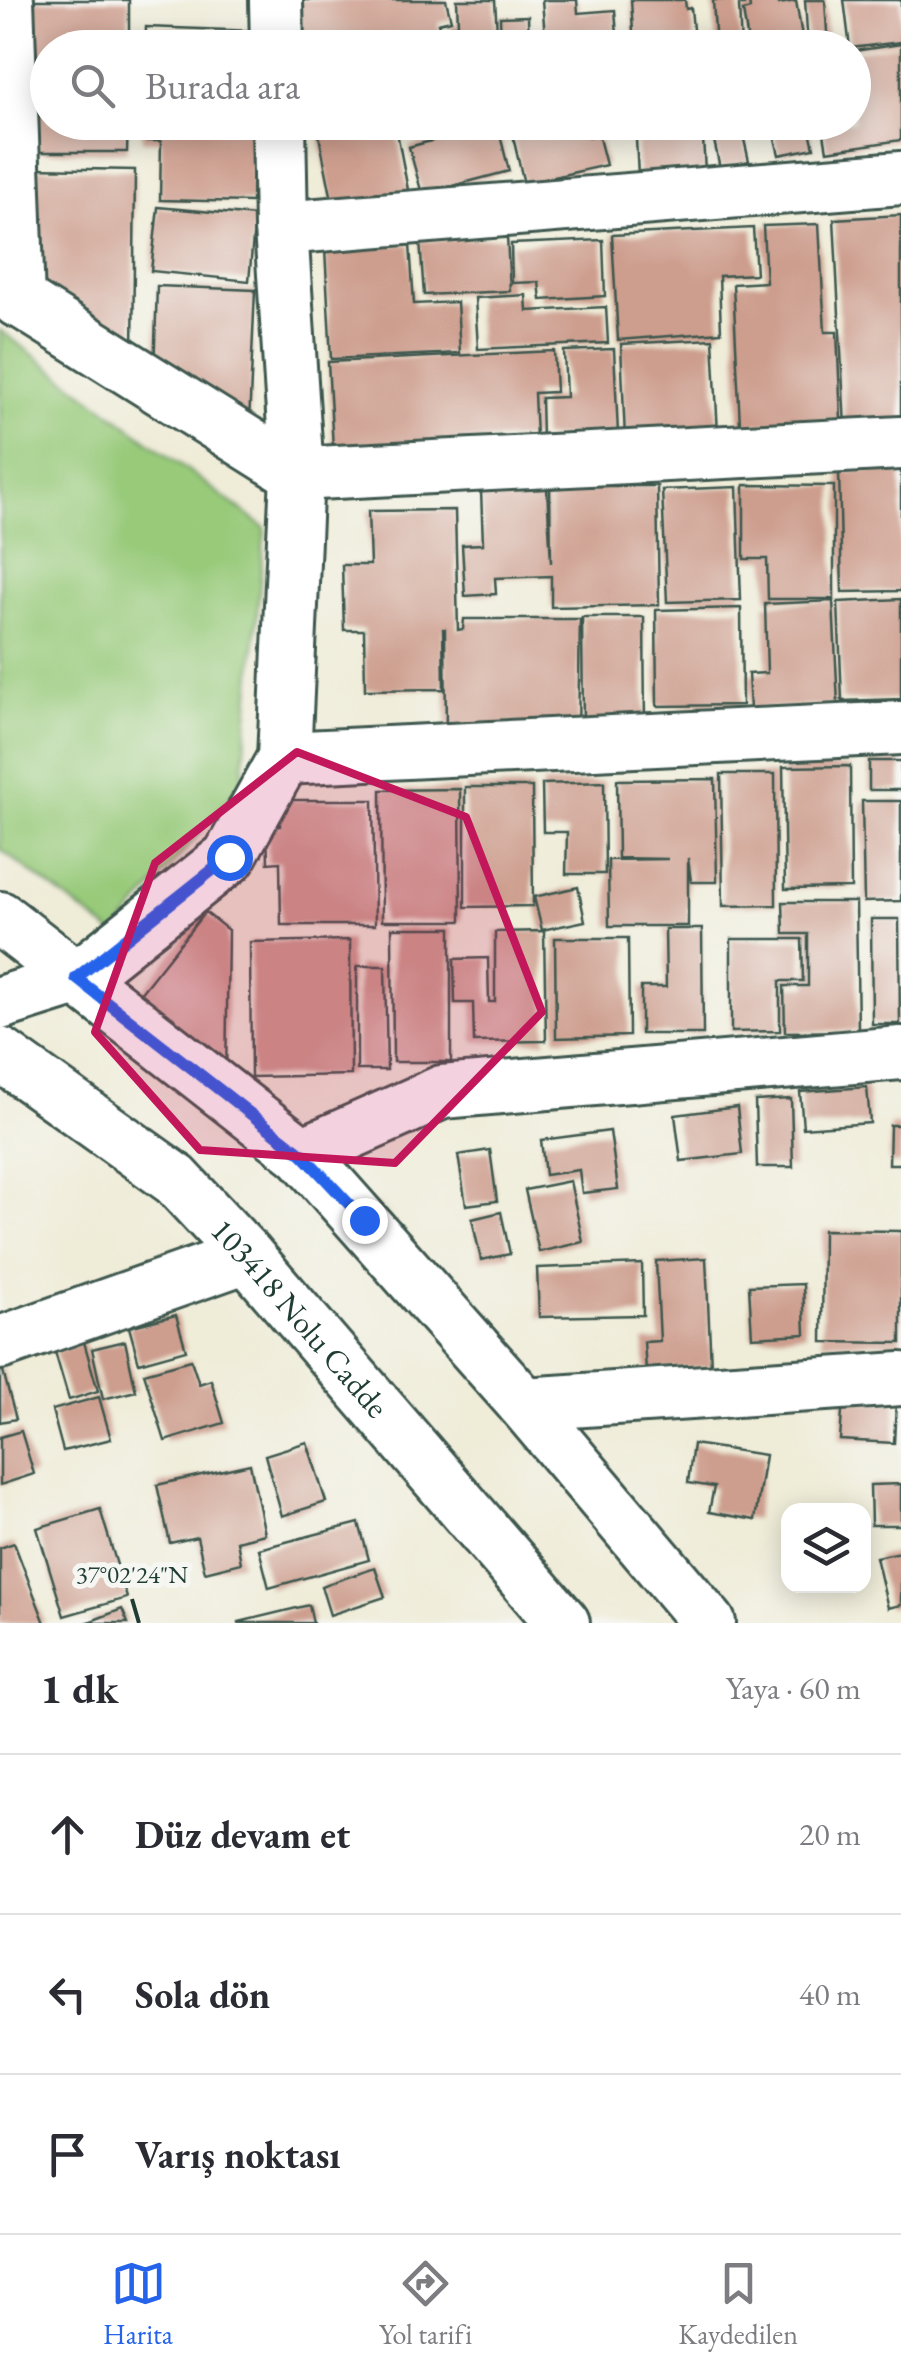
<!DOCTYPE html>
<html lang="tr">
<head>
<meta charset="utf-8">
<style>
  body { margin:0; font-family:"EB Garamond",serif; background:#f7f7f7; color:#2b2b33 }
  .controls { position:absolute; right:30px; bottom:30px; display:grid; overflow:hidden; border-radius:20px; box-shadow:0 5px 25px #0003 }
  .controls button { width:90px; height:90px; display:grid; place-items:center; padding:0; border:0; border-bottom:2px solid #e1e1e2; background:#fff; color:#2b2b33; font:50px sans-serif }
  .stop { position:absolute; width:30px; height:30px; margin:-22px; border:8px solid #2563eb; border-radius:50%; background:#fff }
  .stop.end { background:#2563eb; border-color:#fff; box-shadow:0 2px 10px #0008 }
  .list { margin:0; padding:0; list-style:none }
  h2 { display:flex; justify-content:space-between; align-items:center; height:130px; margin:0; padding:0 40px; font-size:42px }
  h2 small { font-size:32px; font-weight:400; color:#7c7c81 }
  .list li { display:grid; grid-template-columns:65px 1fr auto; gap:30px; align-items:center; box-sizing:border-box; height:160px; padding:0 40px; border-top:2px solid #e1e1e2 }
  .list b { display:block; font-size:38px; white-space:nowrap }
  .list em { font-size:32px; font-style:normal; color:#7c7c81 }
  .icon { flex:none; width:55px; height:55px; fill:none; stroke:currentColor; stroke-width:2; stroke-linecap:round; stroke-linejoin:round }
  .map { position:relative; flex:none; width:901px; height:1623px; overflow:hidden }
  .search { position:absolute; background:#fff; box-shadow:0 5px 25px #0003; left:30px; right:30px; top:30px; height:110px; display:flex; align-items:center; gap:25px; box-sizing:border-box; padding:0 35px; border-radius:55px; color:#7c7c81; font-size:38px }
  .sheet { height:610px; background:#fff }
  nav { display:flex; justify-content:space-around; align-items:center; box-sizing:border-box; height:140px; border-top:2px solid #e1e1e2; background:#fff; font-size:28px; color:#7c7c81 }
  nav a { display:grid; justify-items:center; gap:5px }
  nav .on { color:#2563eb }
  .map>svg:first-child { display:block }
  .green { fill:#98ca7a; stroke:#5c8457; stroke-width:2.5 }
  .building { fill:#cd9e8e }
  .lines { fill:none; stroke-linecap:round; stroke-linejoin:round }
  .minor-casing { stroke:#3e574d; stroke-width:58 }
  .minor { stroke:#fff; stroke-width:52 }
  .route { stroke:#2563eb; stroke-width:12 }
  .marked { fill:#c2185b; fill-opacity:0.2; stroke:#c2185b; stroke-width:8; stroke-linejoin:round }
  .ticks { fill:none; stroke:#1f3d34; stroke-width:4 }
  .labels { text-anchor:middle; dominant-baseline:central; stroke-width:10; stroke-linejoin:round; paint-order:stroke }
  .street-label { font-size:32px; fill:#1f3d34; stroke:#f6f6f2 }
  .ticks-label { font-size:25px; text-anchor:middle; fill:#1f3d34; stroke:#f6f6f2; stroke-width:10; stroke-linejoin:round; paint-order:stroke }
</style>
</head>
<body>
<div class="map">
<svg width="901" height="1623" viewBox="0 0 901 1623">
  <rect width="100%" height="100%" fill="#f6f6f2"/>
  <filter id="ink" filterUnits="userSpaceOnUse"><feTurbulence type="fractalNoise" baseFrequency=".01" numOctaves="2"/><feDisplacementMap in="SourceGraphic" scale="20" xChannelSelector="R" yChannelSelector="G"/><feConvolveMatrix kernelMatrix="1 2 1 2 8 2 1 2 1" color-interpolation-filters="sRGB"/></filter>
  <filter id="wash" filterUnits="userSpaceOnUse"><feTurbulence type="fractalNoise" baseFrequency=".0048" numOctaves="4" result="noise"/><feDisplacementMap in="SourceGraphic" scale="40" xChannelSelector="R" yChannelSelector="G"/><feGaussianBlur stdDeviation="2.25" result="paint"/><feColorMatrix in="noise" values="0 0 0 0 0 0 0 0 0 0 0 0 0 0 0 0 0 1.4 0 .05"/><feComposite in="paint" operator="in"/></filter>
  <g filter="url(#wash)">
    <rect width="100%" height="100%" fill="#efecd8"/>
    <polygon class="green" points="0,330 265,528 242,783 114,934 0,849"/>
    <g id="blocks">
      <g class="building">
        <polygon points="20,0 129,0 129,48 48,48 48,122 128,122 127,152 38,152 38,102 20,102"/>
        <polygon points="302,0 446,0 451,20 438,23 445,48 398,48 395,34 353,48 305,48 294,2"/>
        <polygon points="457,0 495,0 498,48 451,48 450,26 458,25"/>
        <polygon points="542,0 577,0 578,13 615,10 618,48 588,48 587,43 572,44 572,48 546,48"/>
        <polygon points="631,0 685,0 686,9 691,8 694,40 662,43 662,48 634,48"/>
        <polygon points="713,0 743,0 744,5 739,5 741,48 716,48"/>
        <polygon points="749,0 779,0 779,4 796,1 804,48 749,48 743,11 750,9"/>
        <polygon points="805,0 825,0 828,48 808,48"/>
        <polygon points="844,0 901,0 901,42 850,48"/>
        <polygon points="528,16 529,48 501,48 500,17"/>
        <polygon points="146,27 255,31 255,48 145,48"/>
        <polygon points="901,44 901,140 827,151 822,122 854,122 854,51"/>
        <polygon points="143,122 253,122 252,202 160,200 161,141 142,141"/>
        <polygon points="334,122 395,122 409,195 334,210 317,126"/>
        <polygon points="432,122 482,122 483,124 435,136"/>
        <polygon points="517,122 585,122 588,137 598,134 606,165 524,184 510,124"/>
        <polygon points="635,122 702,122 705,171 638,175"/>
        <polygon points="710,122 740,122 749,161 720,168"/>
        <polygon points="771,122 808,122 814,148 779,155"/>
        <polygon points="497,123 509,171 422,194 409,147"/>
        <polygon points="33,168 135,170 133,355 32,291"/>
        <polygon points="158,207 255,216 249,281 151,271"/>
        <polygon points="901,215 901,426 845,428 834,219"/>
        <polygon points="819,224 825,332 837,332 841,420 740,425 733,284 766,282 763,226"/>
        <polygon points="753,228 756,274 719,276 721,332 618,340 612,235"/>
        <polygon points="507,237 510,291 424,295 420,241"/>
        <polygon points="603,240 605,296 541,300 539,282 512,283 511,244"/>
        <polygon points="410,244 414,304 457,302 460,353 331,359 325,249"/>
        <polygon points="157,286 255,290 249,423 154,372"/>
        <polygon points="526,295 527,311 606,307 608,343 478,349 475,298"/>
        <polygon points="713,339 718,434 625,439 621,344"/>
        <polygon points="614,349 618,434 542,438 541,398 566,397 564,351"/>
        <polygon points="554,351 556,392 534,393 536,438 333,448 328,362"/>
        <polygon points="901,470 901,591 842,592 839,471"/>
        <polygon points="744,485 834,486 834,599 768,599 767,559 744,559"/>
        <polygon points="550,486 657,486 659,605 551,607 551,576 495,578 496,594 465,596 462,545 483,544 481,491 547,488 551,563"/>
        <polygon points="737,487 741,600 667,602 662,490"/>
        <polygon points="455,510 458,630 463,629 464,619 580,619 578,733 446,732 445,629 443,629 444,689 365,690 364,630 344,630 342,565 370,565 368,511"/>
        <polygon points="901,599 901,699 842,701 838,602"/>
        <polygon points="833,601 838,705 750,709 748,674 767,673 765,604"/>
        <polygon points="741,608 742,705 657,706 656,610"/>
        <polygon points="582,617 644,617 645,724 583,725"/>
        <rect x="869" y="761" width="32" height="29"/>
        <polygon points="850,766 851,888 785,889 783,767"/>
        <polygon points="721,774 775,774 776,905 723,906"/>
        <polygon points="715,779 717,882 691,882 688,858 688,926 609,926 608,860 668,859 618,858 617,780"/>
        <polygon points="604,782 605,874 566,874 567,832 543,832 542,784"/>
        <polygon points="465,787 532,787 533,906 465,907"/>
        <polygon points="460,789 461,921 382,921 381,790"/>
        <polygon points="280,800 373,800 375,925 281,925 280,862 268,863 267,826 280,826"/>
        <polygon points="862,801 901,801 901,901 864,902"/>
        <polygon points="578,887 585,921 542,930 534,897"/>
        <polygon points="783,902 856,902 858,1031 785,1032 784,986 808,986 808,934 784,934"/>
        <polygon points="205,912 228,930 226,1083 132,1004"/>
        <polygon points="871,919 899,919 900,1024 872,1024"/>
        <polygon points="392,928 451,928 451,1062 393,1062"/>
        <polygon points="665,929 702,929 703,1034 641,1034 641,987 666,987"/>
        <polygon points="544,931 546,1041 474,1042 473,1003 455,1003 454,959 488,958 489,1002 495,1002 495,932"/>
        <polygon points="555,938 628,938 629,1036 556,1038"/>
        <polygon points="731,939 802,939 803,981 780,981 780,1031 731,1032"/>
        <polygon points="350,940 351,1075 251,1077 250,942"/>
        <polygon points="357,966 385,966 387,1070 357,1070"/>
        <polygon points="867,1087 870,1123 803,1128 800,1092"/>
        <polygon points="791,1099 793,1167 757,1167 755,1101"/>
        <polygon points="737,1107 742,1154 681,1161 675,1115"/>
        <polygon points="890,1125 901,1125 901,1164 889,1164"/>
        <polygon points="610,1131 618,1189 582,1193 579,1170 545,1175 541,1140"/>
        <polygon points="490,1150 497,1201 466,1205 458,1155"/>
        <polygon points="570,1181 583,1242 539,1252 525,1190"/>
        <polygon points="501,1212 510,1254 481,1260 472,1219"/>
        <polygon points="823,1230 901,1231 901,1343 822,1342"/>
        <polygon points="706,1258 711,1367 646,1370 644,1342 660,1341 656,1261"/>
        <polygon points="642,1264 643,1315 539,1317 537,1268"/>
        <polygon points="803,1284 805,1334 752,1337 749,1286"/>
        <polygon points="176,1315 186,1350 139,1363 129,1327"/>
        <polygon points="125,1341 136,1391 103,1399 92,1349"/>
        <polygon points="84,1342 98,1391 69,1400 55,1352"/>
        <polygon points="0,1360 16,1419 0,1422"/>
        <polygon points="191,1360 199,1384 211,1380 224,1423 165,1441 144,1373"/>
        <polygon points="99,1397 111,1439 63,1451 52,1410"/>
        <polygon points="843,1398 896,1402 894,1443 840,1440"/>
        <polygon points="21,1431 34,1474 0,1485 0,1437"/>
        <polygon points="307,1442 326,1502 282,1516 265,1455"/>
        <polygon points="693,1444 765,1455 755,1520 709,1512 714,1487 688,1483"/>
        <polygon points="250,1464 265,1534 237,1541 241,1563 205,1572 197,1537 170,1543 157,1485"/>
        <polygon points="901,1484 901,1525 871,1525 870,1485"/>
        <polygon points="100,1509 127,1598 64,1616 37,1528"/>
        <polygon points="359,1523 369,1560 269,1588 259,1549"/>
        <polygon points="14,1543 45,1623 0,1623 0,1548"/>
        <polygon points="901,1552 901,1605 888,1608 876,1557"/>
        <polygon points="375,1568 385,1597 330,1615 321,1586"/>
        <polygon points="309,1605 313,1623 239,1623 239,1622"/>
        <polygon points="122,1609 128,1623 86,1623"/>
      </g>
    </g>
  </g>
  <g filter="url(#ink)">
    <use href="#blocks" fill-opacity="0" stroke="#3e574d" stroke-width="2.5"/>
    <g class="lines">
      <g class="minor-casing">
        <g id="minor">
          <polyline points="7,0 18,301"/>
          <polyline points="276,0 277,48"/>
          <polyline points="281,228 901,178"/>
          <polyline points="0,288 297,474 901,443"/>
          <polyline points="284,758 901,728"/>
          <polyline points="0,918 302,1154 524,1404 709,1623"/>
          <polyline points="0,1003 76,979 229,857 284,758 297,474 281,228 279,122"/>
          <path id="s1" d="M0,1054L176,1180L247,1256L563,1623"/>
          <polyline points="302,1154 442,1092 901,1053"/>
          <polyline points="0,1343 247,1256"/>
          <polyline points="524,1404 901,1379"/>
        </g>
      </g>
      <use href="#minor" class="minor"/>
    </g>
  </g>
  <g class="lines" filter="url(#ink)">
    <polyline class="route" points="229,857 76,978 302,1154 364,1220"/>
  </g>
  <path class="marked" d="M297,752L466,817L542,1012L395,1163L200,1150L95,1032L155,863Z"/>
  <path class="ticks" d="M132,1599L139,1623"/>
  <g class="labels">
    <g class="street-label">
      <text stroke="none"><textPath href="#s1" startOffset="402">103418 Nolu Cadde</textPath></text>
    </g>
  </g>
  <g class="ticks-label">
    <text x="132" y="1583">37°02'24"N</text>
  </g>
</svg>
<div class="controls">
<button><svg class="icon" aria-label="layers" viewBox="0 0 24 24"><path d="M12 4l9 5-9 5-9-5zM3 14l9 5 9-5"/></svg></button>
</div>
<div class="stop" style="left:229px;top:857px"></div>
<div class="stop end" style="left:364px;top:1220px"></div>
<div class="search"><svg class="icon" aria-label="search" viewBox="0 0 24 24"><circle cx="10" cy="10" r="6"/><path d="M15 15l6 6"/></svg>Burada ara</div>
</div>
<section class="sheet">
<h2>1 dk<small>Yaya · 60 m</small></h2>
<ul class="list">
<li><svg class="icon" aria-label="ahead" viewBox="0 0 24 24"><path d="M12 20V5M6 11l6-6 6 6"/></svg><div><b>Düz devam et</b></div><em>20 m</em></li>
<li><svg class="icon" aria-label="left" viewBox="0 0 24 24"><path d="M17 20v-9H6M10 6l-5 5 5 5"/></svg><div><b>Sola dön</b></div><em>40 m</em></li>
<li><svg class="icon" aria-label="arrive" viewBox="0 0 24 24"><path d="M6 21V4h12l-3 4 3 4H6"/></svg><div><b>Varış noktası</b></div></li>
</ul>
</section>
<nav>
<a class="on"><svg class="icon" aria-label="map" viewBox="0 0 24 24"><path d="M3 6l6-2 6 2 6-2v14l-6 2-6-2-6 2zM9 4v14M15 6v14"/></svg>Harita</a>
<a><svg class="icon" aria-label="directions" viewBox="0 0 24 24"><path d="M12 3l9 9-9 9-9-9zM9 14v-3h6M13 9l2 2-2 2"/></svg>Yol tarifi</a>
<a><svg class="icon" aria-label="saved" viewBox="0 0 24 24"><path d="M7 4h10v16l-5-4-5 4z"/></svg>Kaydedilen</a>
</nav>
</body>
</html>
